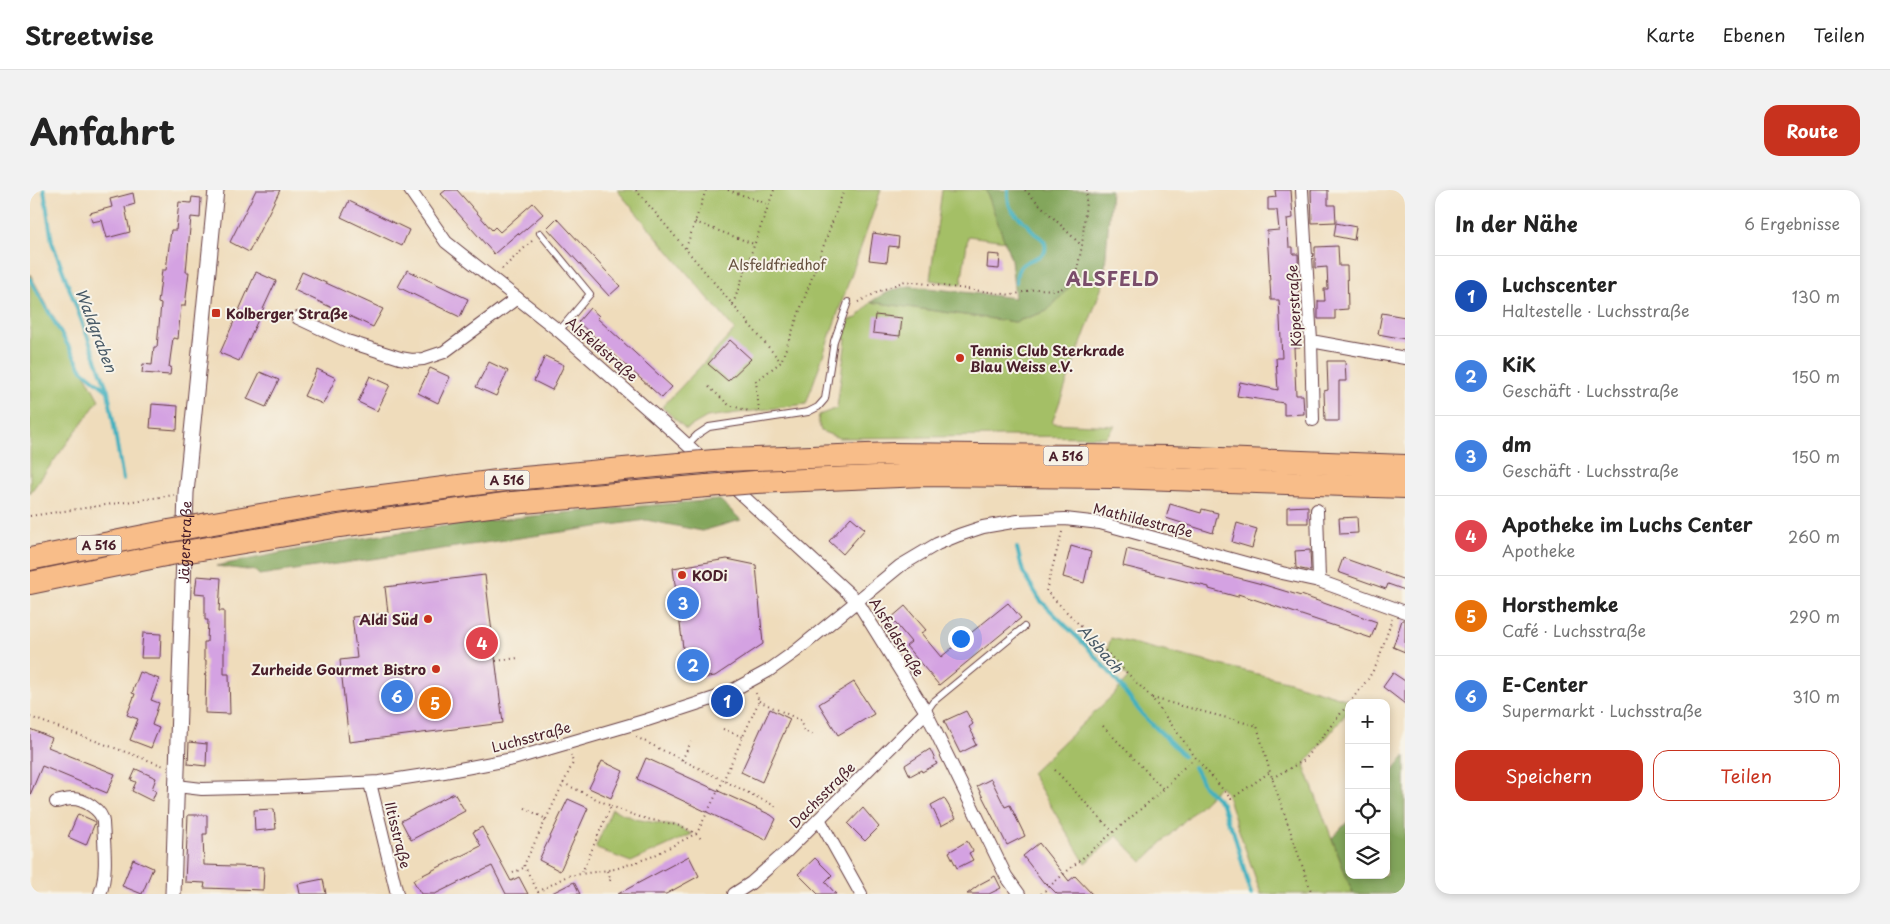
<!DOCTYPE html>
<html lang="de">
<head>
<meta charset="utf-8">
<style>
  body { margin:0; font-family:"Playpen Sans",sans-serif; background:#f2f2f2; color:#222 }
  .controls { position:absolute; right:15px; bottom:15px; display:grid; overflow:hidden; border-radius:10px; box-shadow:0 2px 8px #0003 }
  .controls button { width:45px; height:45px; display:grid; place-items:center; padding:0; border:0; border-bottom:1px solid #e0e0e0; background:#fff; color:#222; font:25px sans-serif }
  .you { position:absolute; left:930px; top:448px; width:18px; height:18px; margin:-12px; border:4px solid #fff; border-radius:50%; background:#1a73e8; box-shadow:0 0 0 8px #1a73e833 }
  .badge { display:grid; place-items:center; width:32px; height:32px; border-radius:50%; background:#c8321e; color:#fff; font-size:16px; font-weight:700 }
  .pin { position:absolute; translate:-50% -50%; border:2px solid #fff; box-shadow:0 1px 5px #0006 }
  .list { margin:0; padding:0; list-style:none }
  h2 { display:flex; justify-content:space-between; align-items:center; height:65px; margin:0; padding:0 20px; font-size:21px }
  h2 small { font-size:16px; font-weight:400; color:#767676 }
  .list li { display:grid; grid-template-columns:32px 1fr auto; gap:15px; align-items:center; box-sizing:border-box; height:80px; padding:0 20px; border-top:1px solid #e0e0e0 }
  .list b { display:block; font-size:19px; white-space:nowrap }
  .list p { margin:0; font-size:16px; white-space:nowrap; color:#767676 }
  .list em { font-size:16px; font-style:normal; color:#767676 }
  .actions { display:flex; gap:10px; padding:15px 20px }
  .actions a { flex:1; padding:11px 0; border:1px solid #c8321e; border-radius:15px; text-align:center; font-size:18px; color:#c8321e }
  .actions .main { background:#c8321e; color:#fff }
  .icon { flex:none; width:28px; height:28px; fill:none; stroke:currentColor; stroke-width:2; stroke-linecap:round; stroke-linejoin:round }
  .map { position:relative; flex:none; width:1375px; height:704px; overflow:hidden; border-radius:15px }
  header { display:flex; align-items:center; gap:30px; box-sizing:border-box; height:70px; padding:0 25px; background:#fff; border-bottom:1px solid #e0e0e0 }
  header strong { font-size:24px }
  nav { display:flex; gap:28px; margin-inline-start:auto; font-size:18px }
  .intro { display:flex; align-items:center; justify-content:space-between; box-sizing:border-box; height:120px; padding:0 30px }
  h1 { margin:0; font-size:35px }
  .button { padding:12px 22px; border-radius:15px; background:#c8321e; color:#fff; font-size:18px; font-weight:700 }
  main { display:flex; gap:30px; padding:0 30px }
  aside { flex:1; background:#fff; border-radius:15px; box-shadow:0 2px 8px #0003 }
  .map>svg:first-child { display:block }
  .green { fill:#a4bf66; stroke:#776f48 }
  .forest { fill:#83a65b; stroke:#666243 }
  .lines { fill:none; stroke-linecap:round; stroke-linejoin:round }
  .stream { stroke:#43b1bf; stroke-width:4 }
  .building { fill:#d4a2e2 }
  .service-casing { stroke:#633b41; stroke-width:8 }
  .minor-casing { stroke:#633b41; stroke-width:14 }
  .tertiary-casing { stroke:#633b41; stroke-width:17 }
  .motorway-casing { stroke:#633b41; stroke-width:24 }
  .path { stroke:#633b41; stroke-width:2; stroke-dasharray:1 4; stroke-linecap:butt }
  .service { stroke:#fff; stroke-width:6 }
  .minor { stroke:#fff; stroke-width:12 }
  .tertiary { stroke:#fff; stroke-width:15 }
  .motorway { stroke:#f8bd89; stroke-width:22 }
  .motorway-bridge-casing { stroke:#633b41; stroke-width:24; stroke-linecap:butt }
  .motorway-bridge { stroke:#f8bd89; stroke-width:22 }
  .poi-dot { fill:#c8321e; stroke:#f7f3e8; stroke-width:2 }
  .labels { text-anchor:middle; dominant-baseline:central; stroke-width:4; stroke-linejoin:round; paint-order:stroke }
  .shield { fill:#f7f3e8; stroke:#7e5f64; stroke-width:1 }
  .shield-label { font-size:12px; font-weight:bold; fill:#4a1f2b }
  .park-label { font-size:14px; fill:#654f3d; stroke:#f7f3e8 }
  .street-label { font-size:14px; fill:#4a1f2b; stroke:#f7f3e8 }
  .poi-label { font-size:14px; font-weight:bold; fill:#4a1f2b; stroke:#f7f3e8; text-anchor:start }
  .water-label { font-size:15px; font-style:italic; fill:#475966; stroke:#f7f3e8 }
  .district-label { font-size:19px; font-weight:bold; letter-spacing:1px; fill:#7a4d6b; stroke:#f7f3e8 }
</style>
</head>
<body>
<header>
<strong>Streetwise</strong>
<nav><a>Karte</a><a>Ebenen</a><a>Teilen</a></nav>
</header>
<div class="intro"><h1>Anfahrt</h1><a class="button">Route</a></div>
<main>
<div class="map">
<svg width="1375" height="704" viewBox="0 0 1375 704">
  <rect width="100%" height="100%" fill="#f7f3e8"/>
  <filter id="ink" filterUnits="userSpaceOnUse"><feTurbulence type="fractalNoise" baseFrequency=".02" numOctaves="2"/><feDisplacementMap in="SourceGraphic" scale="10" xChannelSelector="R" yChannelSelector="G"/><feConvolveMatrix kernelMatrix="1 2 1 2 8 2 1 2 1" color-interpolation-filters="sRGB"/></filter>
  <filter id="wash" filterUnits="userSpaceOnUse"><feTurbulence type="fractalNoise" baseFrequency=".0096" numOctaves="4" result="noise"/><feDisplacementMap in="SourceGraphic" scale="20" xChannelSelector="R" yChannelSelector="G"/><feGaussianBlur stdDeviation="1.12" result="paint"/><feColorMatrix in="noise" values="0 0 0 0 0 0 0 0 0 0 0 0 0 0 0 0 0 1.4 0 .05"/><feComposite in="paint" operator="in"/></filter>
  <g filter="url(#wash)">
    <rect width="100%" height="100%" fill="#efdcbb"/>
    <g class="green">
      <polygon points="587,0 851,0 776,214 677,227 656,239 632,217 705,140"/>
      <polygon points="912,0 956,0 976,51 938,46 931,95 900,90"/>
      <polygon points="0,84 69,210 0,303"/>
      <polygon points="1048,88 1074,91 1022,233 1085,236 1076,247 975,246 809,248 791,241 788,231 789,225 807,218 816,149 811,147 815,131 827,128 841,112 985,132 1017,121"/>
      <polygon points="1081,448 1256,491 1325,512 1319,513 1319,520 1274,575 1323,704 1231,704 1196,603 1190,596 1112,672 1087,646 1055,673 1001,583 1085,503 1098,488 1075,466"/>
      <polygon points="582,619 605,629 648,637 662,644 601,672 567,659 566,656"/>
    </g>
    <g class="forest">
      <path d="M956,0H1081L1074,91L1048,88L1017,121L985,132L841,112C851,104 867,98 880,96L985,108L981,69Z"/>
      <path d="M690,310L711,330L672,341L616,330L229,385L225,381L186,376C230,367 275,358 320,350C442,330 567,319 690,310Z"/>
      <polygon points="1375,566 1375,704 1323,704 1302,648 1319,630 1319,685 1356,685 1356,589"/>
    </g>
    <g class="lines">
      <g class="stream">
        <polyline points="14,0 22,52 78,201 93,290"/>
        <path d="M978,0C977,20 983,22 997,34C1000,37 1002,40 1004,43C1009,47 1014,48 1015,54C1020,75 986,61 986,92"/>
        <polyline points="0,89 52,180 78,201"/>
        <polyline points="987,358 993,382 1010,410 1057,457 1082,485 1111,523 1154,566"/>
        <polyline points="1164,577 1174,596 1192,614 1198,633 1203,640 1221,704"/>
      </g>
    </g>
    <g id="blocks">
      <g class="building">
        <polygon points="226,0 250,0 219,62 200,52"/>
        <polygon points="416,0 427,0 462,40 465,37 470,42 503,13 513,24 489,45 488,43 464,64 411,4"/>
        <polygon points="1245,0 1261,0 1263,28 1257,29 1259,57 1263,57 1263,64 1268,64 1269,121 1271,121 1270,157 1264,157 1266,205 1273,205 1274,224 1254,225 1254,213 1207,206 1210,192 1248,200 1246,168 1252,168 1249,110 1241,110 1237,41 1249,40 1247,20 1238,20 1238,8 1246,7"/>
        <polygon points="1281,0 1298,0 1298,15 1305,15 1306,32 1282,33"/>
        <polygon points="103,3 105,14 95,17 100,42 77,48 72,30 62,32 60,23 82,17 80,9"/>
        <polygon points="162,7 171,8 170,28 161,27 156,82 159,82 155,116 151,116 148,149 143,148 139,177 141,177 140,185 112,183 113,174 122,175 124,157 127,157 131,114 128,113 132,80 136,80 141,40 146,40 149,12 161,13"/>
        <polygon points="319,11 379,40 372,56 311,27"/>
        <polygon points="527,28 590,96 579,106 517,38"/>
        <polygon points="1306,33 1326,37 1324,50 1304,46"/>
        <polygon points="843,43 869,47 868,57 859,56 857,72 839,70"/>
        <polygon points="1308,56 1309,76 1317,76 1318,119 1305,120 1305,129 1288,129 1288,111 1295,111 1294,99 1298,99 1297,77 1285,78 1285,57"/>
        <polygon points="958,64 970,65 969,79 957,78"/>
        <polygon points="377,80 438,109 430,127 368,97"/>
        <polygon points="226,82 246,91 209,171 190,163"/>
        <polygon points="272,82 353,119 343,137 264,100"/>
        <polygon points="560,118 569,126 567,128 642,197 632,208 548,132"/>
        <polygon points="1352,123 1375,127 1375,149 1348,144"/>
        <polygon points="845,125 872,128 870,146 843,143"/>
        <polygon points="700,150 721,169 698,191 678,174"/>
        <polygon points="515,166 534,175 522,200 504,191"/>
        <polygon points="1297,171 1315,171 1316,191 1309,191 1309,231 1295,231 1294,201 1298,200"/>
        <polygon points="459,172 478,181 466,206 446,197"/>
        <polygon points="400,178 420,187 408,213 388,203"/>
        <polygon points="287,179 306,188 293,214 274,206"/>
        <polygon points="230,182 249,190 236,217 217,209"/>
        <polygon points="340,186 360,195 347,221 328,212"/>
        <polygon points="122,214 148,216 147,240 120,238"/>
        <polygon points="1140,314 1171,323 1172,319 1188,323 1183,343 1136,328"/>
        <polygon points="1278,316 1278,333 1257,333 1257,317"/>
        <polygon points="821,327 835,339 813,364 799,351"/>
        <polygon points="1327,327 1328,343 1310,344 1309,328"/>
        <polygon points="1207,333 1227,339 1222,358 1202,352"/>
        <polygon points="1041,356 1061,362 1054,393 1033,387"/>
        <polygon points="1097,359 1228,393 1271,406 1271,405 1347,432 1341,448 1208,404 1208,407 1179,399 1179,397 1093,376"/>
        <polygon points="1280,360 1281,381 1266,378 1265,361"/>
        <polygon points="1313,368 1375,390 1375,400 1358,394 1356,399 1308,382"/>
        <polygon points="697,369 726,375 733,454 685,486 657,490 643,378"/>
        <polygon points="455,385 473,533 319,552 310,470 327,468 322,427 358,423 355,397"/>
        <polygon points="167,386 191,388 189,421 194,421 194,484 199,484 200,524 175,523 176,470 174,470 174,452 177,452 178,430 175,430 175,404 165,403"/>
        <polygon points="978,413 991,428 909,495 876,456 881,452 861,428 875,416 896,440 891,443 911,467"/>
        <polygon points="1372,430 1375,430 1375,462 1363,457"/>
        <polygon points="113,443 131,444 130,468 111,468"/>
        <polygon points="110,482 129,489 121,510 129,513 122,535 129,538 121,558 100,550 108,529 97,525 105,504 102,503"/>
        <polygon points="1363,483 1375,491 1375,514 1353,497"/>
        <polygon points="824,492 844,524 808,545 789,514"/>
        <polygon points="740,519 760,529 732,592 711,582"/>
        <polygon points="936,521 943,534 939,537 945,548 943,549 946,555 930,563 914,531"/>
        <polygon points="0,539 22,548 18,557 85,584 77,603 12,576 0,605"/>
        <polygon points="159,552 177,554 176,576 158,574"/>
        <polygon points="900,559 907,574 892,582 891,580 880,586 875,575"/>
        <polygon points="616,568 741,625 746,629 736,650 607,589"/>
        <polygon points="572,571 593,581 581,608 559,598"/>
        <polygon points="106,579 126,588 122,599 126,601 122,611 102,601 106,592 101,590"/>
        <polygon points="961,589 975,617 980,615 995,646 977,655 947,596"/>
        <polygon points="424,603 435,621 381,650 371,631"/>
        <polygon points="914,608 926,628 911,636 901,615"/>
        <polygon points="538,609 558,618 530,681 509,670"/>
        <polygon points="833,618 849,637 835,651 818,634"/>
        <polygon points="244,619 246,639 225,641 224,620"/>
        <polygon points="48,624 64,631 65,633 56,655 38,647"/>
        <polygon points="158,625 177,625 177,644 173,644 174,675 234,677 233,700 174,698 175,693 155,692"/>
        <polygon points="452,637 481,691 489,687 498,704 476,704 462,676 405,704 391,704 383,690 451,656 443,642"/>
        <polygon points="937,651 943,661 939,663 943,670 927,678 919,662"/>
        <polygon points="1009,653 1039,691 1045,686 1062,704 1027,704 1015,692 1014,693 993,666"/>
        <polygon points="659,666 669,686 636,704 588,704"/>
        <polygon points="785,668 802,685 795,692 806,704 788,704 768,684"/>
        <polygon points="103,669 123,678 112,704 92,696"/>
        <polygon points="965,686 971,698 959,704 937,704 950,694"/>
        <polygon points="293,689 296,704 270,704 268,694"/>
        <polygon points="544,692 550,704 520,704"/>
      </g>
    </g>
  </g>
  <g filter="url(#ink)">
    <use href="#blocks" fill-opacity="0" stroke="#633b41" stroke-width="1"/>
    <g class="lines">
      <g class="service-casing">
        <g id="service">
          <polyline points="510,43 560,104 529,141"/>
          <polyline points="657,255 667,245 679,237 778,222 788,217 795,209 804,151 818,112"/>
          <polyline points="896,522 903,512 994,437"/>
        </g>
      </g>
      <g class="minor-casing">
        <g id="minor">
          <polyline points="380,0 416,52 529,141 640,239 827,411 896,522 976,686 989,704"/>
          <polyline points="1272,0 1281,151 1283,230"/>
          <polyline points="268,128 317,151 370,168 382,170 393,169 414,162 487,108"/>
          <polyline points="1281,151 1375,168"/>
          <polyline points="1287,320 1289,391"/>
          <polyline points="340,593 367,704"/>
          <polyline points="147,596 172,599 251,597 349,592 414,582 483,569 617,530 694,505 738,481 766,461 870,376 907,354 929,345 953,337 988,331 1035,329 1070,333 1252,383 1289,391 1375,422"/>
          <path d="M26,612C31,611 37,609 42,609C54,609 72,620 73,632C74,655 78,683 70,704"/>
          <polyline points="789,629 831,704"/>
          <polyline points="704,704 721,693 756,662 896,522"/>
        </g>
      </g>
      <g class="tertiary-casing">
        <g id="tertiary">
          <path id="s1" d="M143,704L156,303L186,0"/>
        </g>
      </g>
      <g class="motorway-casing">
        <g id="motorway">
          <polyline points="696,270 864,264 1140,267 1375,276"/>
          <polyline points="725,292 893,285 1083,287 1375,297"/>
          <polyline points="178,334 306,312 483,289 649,274"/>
          <polyline points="178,358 309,336 482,313 677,296"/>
          <polyline points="0,369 139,341"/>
          <polyline points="0,393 135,365"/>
        </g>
      </g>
      <g class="path">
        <polyline points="606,0 751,172"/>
        <polyline points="698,0 738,14"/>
        <polyline points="995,0 1052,56"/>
        <polyline points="665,32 724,54"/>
        <polyline points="656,58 676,0"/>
        <polyline points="472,79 503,50"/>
        <polyline points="828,112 852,100 875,91 982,105 1005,99 1029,100 1039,94 1047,80 1052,56 1057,0"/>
        <polyline points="703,114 744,0"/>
        <polyline points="679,197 699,215 719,221"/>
        <polyline points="729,221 726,191 751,172 814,0"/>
        <polyline points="0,326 144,305"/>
        <polyline points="1032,342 1016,401 1122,508 1166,568 1201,609 1240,582"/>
        <polyline points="466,471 488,468"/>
        <polyline points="1122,508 1227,536 1240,582 1282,704"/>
        <polyline points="729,511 770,530 774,541 784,545"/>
        <polyline points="1319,513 1338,489 1347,474 1362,429"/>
        <polyline points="0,527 134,576"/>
        <polyline points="1073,536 1134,600"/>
        <polyline points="693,539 713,547"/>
        <polyline points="606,547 749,618"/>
        <polyline points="652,570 661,552"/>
        <polyline points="1025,580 1083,642"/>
        <polyline points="1242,588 1273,571 1319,513"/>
        <polyline points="533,593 581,616 552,682"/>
        <path d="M581,616C589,619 598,623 607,626C629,634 657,631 673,651"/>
        <polyline points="495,618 516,629 494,675 508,702 537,686 585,679 621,667 667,643 693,591 729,511 725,501"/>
        <polyline points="516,629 543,573 541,565"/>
        <polyline points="577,681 581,689 579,692"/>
        <polyline points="483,683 495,677"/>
        <path d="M1011,704C1049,670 1088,639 1126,606C1140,595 1150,578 1165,569"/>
      </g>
      <use href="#service" class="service"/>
      <use href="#minor" class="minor"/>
      <use href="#tertiary" class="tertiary"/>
      <use href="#motorway" class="motorway"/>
      <g class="motorway-bridge-casing">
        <g id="motorway-bridge">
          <polyline points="649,274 696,270"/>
          <polyline points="677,296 725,292"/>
          <polyline points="139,341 178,334"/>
          <polyline points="135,365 178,358"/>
        </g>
      </g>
      <use href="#motorway-bridge" class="motorway-bridge"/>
    </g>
  </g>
  <g class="poi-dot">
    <rect x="181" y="118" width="10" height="10" rx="2.5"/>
    <circle cx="930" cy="168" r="5"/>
    <circle cx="652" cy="385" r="5"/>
    <circle cx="398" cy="429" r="5"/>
    <circle cx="406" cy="479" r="5"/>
  </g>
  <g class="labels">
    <g class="shield">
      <rect x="1013.5" y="256.5" width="45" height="19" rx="4"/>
      <rect x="454.5" y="280.5" width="45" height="19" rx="4"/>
      <rect x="46.5" y="345.5" width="45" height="19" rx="4"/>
    </g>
    <g class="shield-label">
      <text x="1036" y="266">A 516</text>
      <text x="477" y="290">A 516</text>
      <text x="69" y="355">A 516</text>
    </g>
    <g class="park-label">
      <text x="747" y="74">Alsfeldfriedhof</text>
    </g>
    <g class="street-label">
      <text transform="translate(1264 116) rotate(-93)">Köperstraße</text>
      <text transform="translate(572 159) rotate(41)">Alsfeldstraße</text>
      <text transform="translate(1113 330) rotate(14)">Mathildestraße</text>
      <text stroke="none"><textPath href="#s1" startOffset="352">Jägerstraße</textPath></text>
      <text transform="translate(867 447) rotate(58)">Alsfeldstraße</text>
      <text transform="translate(501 547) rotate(-15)">Luchsstraße</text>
      <text transform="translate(792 605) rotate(-45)">Dachsstraße</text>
      <text transform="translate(368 645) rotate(76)">Iltisstraße</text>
    </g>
    <g class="poi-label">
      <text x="196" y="123">Kolberger Straße</text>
      <text x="940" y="160">Tennis Club Sterkrade<tspan x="940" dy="16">Blau Weiss e.V.</tspan></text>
      <text x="662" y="385">KODi</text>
      <text x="388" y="429" text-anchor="end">Aldi Süd</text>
      <text x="396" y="479" text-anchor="end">Zurheide Gourmet Bistro</text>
    </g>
    <g class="water-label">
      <text transform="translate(67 140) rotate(69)">Waldgraben</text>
      <text transform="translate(1071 458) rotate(49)">Alsbach</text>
    </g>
    <g class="district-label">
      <text x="1083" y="88">ALSFELD</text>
    </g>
  </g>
</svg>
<div class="controls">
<button>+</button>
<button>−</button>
<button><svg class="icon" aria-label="locate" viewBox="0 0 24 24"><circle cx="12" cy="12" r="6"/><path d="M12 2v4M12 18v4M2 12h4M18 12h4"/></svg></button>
<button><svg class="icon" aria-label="layers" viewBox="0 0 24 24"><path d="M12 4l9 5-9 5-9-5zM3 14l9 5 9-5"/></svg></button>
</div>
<div class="you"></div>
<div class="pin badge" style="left:697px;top:511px;background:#1a4fb4">1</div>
<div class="pin badge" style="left:663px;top:475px;background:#3f7fe0">2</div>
<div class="pin badge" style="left:653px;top:413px;background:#3f7fe0">3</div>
<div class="pin badge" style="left:452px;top:453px;background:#e0444e">4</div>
<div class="pin badge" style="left:405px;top:513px;background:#e8710a">5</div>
<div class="pin badge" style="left:367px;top:506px;background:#3f7fe0">6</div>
</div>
<aside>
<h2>In der Nähe<small>6 Ergebnisse</small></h2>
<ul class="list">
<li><span class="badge" style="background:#1a4fb4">1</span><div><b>Luchscenter</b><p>Haltestelle · Luchsstraße</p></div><em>130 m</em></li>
<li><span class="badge" style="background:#3f7fe0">2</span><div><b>KiK</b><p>Geschäft · Luchsstraße</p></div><em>150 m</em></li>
<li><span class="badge" style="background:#3f7fe0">3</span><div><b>dm</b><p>Geschäft · Luchsstraße</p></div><em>150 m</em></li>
<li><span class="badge" style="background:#e0444e">4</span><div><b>Apotheke im Luchs Center</b><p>Apotheke</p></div><em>260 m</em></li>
<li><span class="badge" style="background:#e8710a">5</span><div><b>Horsthemke</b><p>Café · Luchsstraße</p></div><em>290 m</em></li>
<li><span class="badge" style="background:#3f7fe0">6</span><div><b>E-Center</b><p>Supermarkt · Luchsstraße</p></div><em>310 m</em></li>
</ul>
<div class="actions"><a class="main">Speichern</a><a>Teilen</a></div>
</aside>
</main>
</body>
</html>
